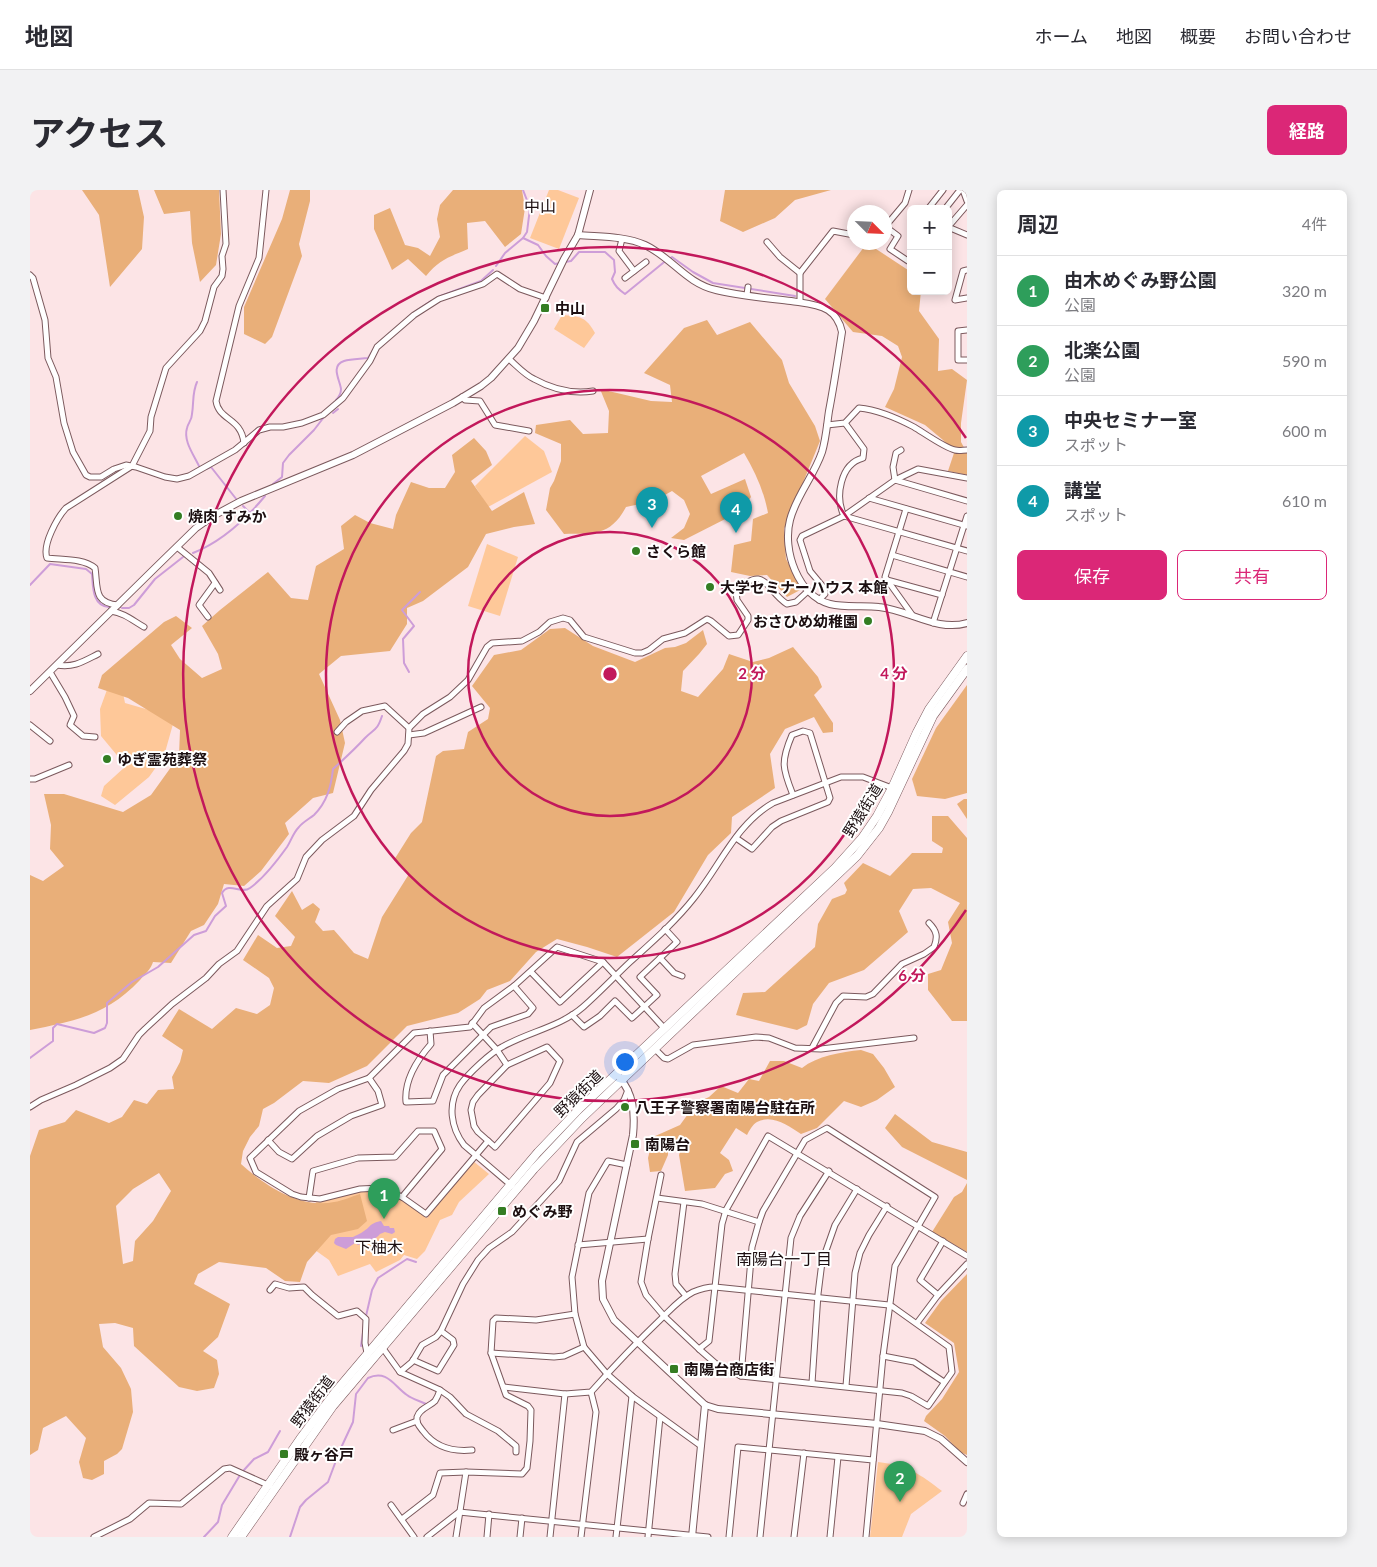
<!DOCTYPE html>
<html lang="ja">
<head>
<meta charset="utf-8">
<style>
  body { margin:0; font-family:Lato,"Noto Sans JP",sans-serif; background:#f2f2f3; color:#2b2b33 }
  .controls { position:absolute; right:15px; top:15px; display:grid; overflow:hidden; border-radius:8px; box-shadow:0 2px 12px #0003 }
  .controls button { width:45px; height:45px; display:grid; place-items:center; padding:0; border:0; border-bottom:1px solid #e1e1e2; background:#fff; color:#2b2b33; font:25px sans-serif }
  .compass { position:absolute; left:817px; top:15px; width:45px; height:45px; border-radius:50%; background:#fff; box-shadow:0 2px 12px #0003; rotate:114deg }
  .you { position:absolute; left:594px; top:871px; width:18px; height:18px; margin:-12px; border:4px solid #fff; border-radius:50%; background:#1a73e8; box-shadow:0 0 0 8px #1a73e833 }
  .badge { display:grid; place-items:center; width:32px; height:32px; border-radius:50%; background:#db2777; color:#fff; font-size:16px; font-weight:700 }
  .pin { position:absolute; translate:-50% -41px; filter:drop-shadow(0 1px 2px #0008) }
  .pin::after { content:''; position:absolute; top:26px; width:18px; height:15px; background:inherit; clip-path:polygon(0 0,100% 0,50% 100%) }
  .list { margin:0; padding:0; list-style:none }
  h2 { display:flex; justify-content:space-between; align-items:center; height:65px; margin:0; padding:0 20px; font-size:21px }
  h2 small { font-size:16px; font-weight:400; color:#7c7c81 }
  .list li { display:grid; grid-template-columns:32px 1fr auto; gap:15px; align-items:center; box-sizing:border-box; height:70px; padding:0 20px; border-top:1px solid #e1e1e2 }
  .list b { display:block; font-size:19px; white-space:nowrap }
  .list p { margin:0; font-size:16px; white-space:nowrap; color:#7c7c81 }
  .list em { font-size:16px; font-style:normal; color:#7c7c81 }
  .actions { display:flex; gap:10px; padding:15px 20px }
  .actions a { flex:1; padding:11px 0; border:1px solid #db2777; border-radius:8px; text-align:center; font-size:18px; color:#db2777 }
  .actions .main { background:#db2777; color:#fff }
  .map { position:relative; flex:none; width:937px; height:1347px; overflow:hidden; border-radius:8px }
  header { display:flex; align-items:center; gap:30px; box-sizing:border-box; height:70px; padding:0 25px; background:#fff; border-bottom:1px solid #e1e1e2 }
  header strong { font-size:24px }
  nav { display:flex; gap:28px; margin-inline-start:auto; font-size:18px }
  .intro { display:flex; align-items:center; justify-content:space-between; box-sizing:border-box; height:120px; padding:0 30px }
  h1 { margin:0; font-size:35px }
  .button { padding:12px 22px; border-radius:8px; background:#db2777; color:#fff; font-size:18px; font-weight:700 }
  main { display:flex; gap:30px; padding:0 30px }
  aside { flex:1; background:#fff; border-radius:8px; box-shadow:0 2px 12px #0003 }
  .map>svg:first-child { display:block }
  .green { fill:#fec899 }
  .forest { fill:#e9af79; fill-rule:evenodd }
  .water { fill:#cd9dd8 }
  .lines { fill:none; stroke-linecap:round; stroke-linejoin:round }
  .stream { stroke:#cd9dd8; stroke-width:2 }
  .minor-casing { stroke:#7b595d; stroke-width:7 }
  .tertiary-casing { stroke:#7b595d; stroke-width:8 }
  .secondary-casing { stroke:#7b595d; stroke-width:9 }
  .minor { stroke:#fff; stroke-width:5 }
  .tertiary { stroke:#fff; stroke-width:6 }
  .secondary { stroke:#fff; stroke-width:8 }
  .ring { fill:none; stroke:#c2185b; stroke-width:2.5 }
  .poi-dot { fill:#347d23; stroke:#fff; stroke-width:2 }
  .labels { text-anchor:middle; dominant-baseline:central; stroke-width:4; stroke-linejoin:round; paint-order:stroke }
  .poi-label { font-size:15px; font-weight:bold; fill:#1c0f11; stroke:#fff; text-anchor:start }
  .street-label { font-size:15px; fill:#1c0f11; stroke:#fff }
  .neighbourhood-label { font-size:16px; fill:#1c0f11; stroke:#fff }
  .centre { fill:#c2185b; stroke:#fff; stroke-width:2.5 }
  .ring-label { font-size:15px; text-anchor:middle; font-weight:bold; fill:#c2185b; stroke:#fff; stroke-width:4; stroke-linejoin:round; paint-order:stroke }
</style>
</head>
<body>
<header>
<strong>地図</strong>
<nav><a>ホーム</a><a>地図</a><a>概要</a><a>お問い合わせ</a></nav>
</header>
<div class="intro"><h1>アクセス</h1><a class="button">経路</a></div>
<main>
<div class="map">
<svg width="937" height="1347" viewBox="0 0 937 1347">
  <rect width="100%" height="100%" fill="#fce4e6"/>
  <g class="green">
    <polygon points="519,0 528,0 549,8 529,59 500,48"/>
    <path d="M532,125C550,126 556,127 565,143L554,158L524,139Z"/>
    <polygon points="495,246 514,261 522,282 458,317 445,296"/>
    <polygon points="457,354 488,367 470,426 438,416"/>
    <polygon points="78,497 93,503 95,513 133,524 143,534 134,566 119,587 85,615 71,606 74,596 96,576 71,546 70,519"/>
    <path d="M443,971L459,984L429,1012L422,1025L410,1030L395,1061L387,1069L374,1065L370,1070L346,1082L340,1074L308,1086L299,1070L285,1060L298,1033L285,1011C301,1011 315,1005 330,1001C357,995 377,1013 397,1028Z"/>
    <path d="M848,1272C877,1275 890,1284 912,1301L881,1324L872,1347H840Z"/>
  </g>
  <g class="forest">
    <polygon points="52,0 108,0 114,27 112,59 80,97 69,25"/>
    <polygon points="124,0 189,0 191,44 186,75 170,92 162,53 160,21 134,24"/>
    <polygon points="260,0 280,0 280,11 269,54 272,66 242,147 235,154 214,144 214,117 252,29"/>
    <path d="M423,0H492L495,18L491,44L475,57L455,31L437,33L438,59C419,67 409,70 396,86L378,69L362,80L344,39V25L360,18L375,55L388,58L400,66L410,47L407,29L410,15Z"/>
    <polygon points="695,0 801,0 765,10 745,28 713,42 690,31"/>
    <polygon points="837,53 881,82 881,101 891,101 889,121 909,149 908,181 922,179 937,190 931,233 931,252 937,263 937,285 918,281 924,263 913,250 895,235 855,217 864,199 872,167 868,156 852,146 823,142 795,109"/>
    <path d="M677,130L687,145L720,132L752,170L759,193L785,236L790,251L754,339L756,369L772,399L757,407L737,385L720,386L701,382L704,355L721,351L723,329L738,323C734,301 725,282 714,263L671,286L681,304L715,289L721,307L711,321L654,350L641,348L654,338L660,324L654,310L642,301L624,311L596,317C580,347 563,343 534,344L516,320L520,298L524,291L531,271V254L505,243L506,235L540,230L553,244L578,243L579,221L570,199L621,211L642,212L640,195L614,183L654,138Z"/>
    <path d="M444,248L456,261L462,275L441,291L462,321L494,302L505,334L484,337L456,344L438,377L393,411L377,418V434L360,461L311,466L289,484L310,530L315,553L303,603L283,608L255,633L259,644L231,681L214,696L194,694L188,714L174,735L161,741L141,773L123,772C121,779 115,784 110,790C77,825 45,831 0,840V685L13,691L34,676L20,659L21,635L14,604H34L93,622L121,605L149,566L150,540L98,508L68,498L72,485L134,432L146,426L162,438L141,455L150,469L172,488L192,479L188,464L172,436L190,420L238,382L261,408L278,410L286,376L314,359L311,336L325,325L340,333L363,339L366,325L381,292L399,298H415L425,282L422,265Z"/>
    <path d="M535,438L563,456L605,472L635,458L645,457L656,453L673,440L677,454L669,464L653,481L651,501L668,507L693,479L699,464L723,472L739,468L763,457L788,487L792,497L784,505L803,533V542L793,543L784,527L755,539L740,564L745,598L702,627L701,643L678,665L644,722L587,767L557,757L527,749L506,762L480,791L457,800L450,809L428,823L377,836L337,876L299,893L273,891L244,913L233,919L229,936L220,947L213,961L211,974C234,995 270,1019 304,1012C313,1011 322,1006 330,1004L337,1031L328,1039L301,1045L277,1072L270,1092L255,1091L236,1078L189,1072L168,1084L164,1094L200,1114L188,1147L173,1161L187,1170L189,1184L184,1198L167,1201L149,1197L104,1156L103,1138L85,1133L69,1134L73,1157L91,1178L101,1199L103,1222L92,1259L87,1264L74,1271V1284L62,1290L53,1288L49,1272L56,1248L36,1226L13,1238L8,1260L0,1265V966L9,940L35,932L46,920L79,933L92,927L104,910L117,914L128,900L144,899L142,887L150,872L153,860L132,846L149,819L182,839L206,818L227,824L240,815L244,798L239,788L213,770L228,745L247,758L261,756L265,747L245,726L262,701L272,720L283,713L290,719L285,732L293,741L304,740L324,763L338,769L352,727L379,684L364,670L381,643L392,632L406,566L413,561L434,559L438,542L458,529L460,518L442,496L464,465L491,460L520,439ZM129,983L141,1001L123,1031L105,1051L103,1071L93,1074L86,1016L103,999Z"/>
    <polygon points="937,495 937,603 915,609 887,606 882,589 906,538"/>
    <polygon points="934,609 937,609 937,629 927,614"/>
    <polygon points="902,626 918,626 937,648 937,831 922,831 898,800 898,784 911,780 922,753 918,732 930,713 901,698 883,699 869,721 878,742 834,780 799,793 783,814 777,835 767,840 706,825 713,803 735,802 785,757 788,734 802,709 815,704 817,700 814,693 833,673 860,686 882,663 912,663 913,658 902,651"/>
    <path d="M831,860L843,864L854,878L865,897L847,910L831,917L814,911L787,938L771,944C758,936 743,924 727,932C723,934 719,941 717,945L706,938L690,963L699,970L703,981L695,984L685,998L655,1001L649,965L654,948L638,954V965L631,981L620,982L618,968L623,947L650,935L666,913L679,907L691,896L708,903L719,889L729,891L740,871H754L772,878C787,866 811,862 831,860Z"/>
    <polygon points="865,924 902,952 937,962 937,990 872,957 855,938"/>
    <polygon points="937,993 937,1062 902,1042 924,1007 932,1002"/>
    <polygon points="937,1084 937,1265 930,1262 915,1246 894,1231 896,1226 912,1209 929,1182 924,1153 895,1133 911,1111"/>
  </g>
  <path class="water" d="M351,1031L354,1036H359L360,1038H364L365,1042L362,1044L355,1042L350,1044C346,1050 335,1052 328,1055L325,1053L316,1059L306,1055L304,1053L305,1049L308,1047H323C326,1045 330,1044 334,1041C342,1036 338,1034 351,1031Z"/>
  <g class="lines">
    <g class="stream">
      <polyline points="493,48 508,55 516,66 525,74 530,73"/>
      <path d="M535,72L541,71L549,62H575L584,70L585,82L582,89C585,96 588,99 595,104L633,73L642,67L663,82L683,93L765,106"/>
      <polyline points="466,76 475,63 493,48 497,42 500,18 493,0"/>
      <polyline points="408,107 451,91 463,80"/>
      <polyline points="386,121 401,111"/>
      <path d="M167,192C162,203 164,212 162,224C162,230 158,233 157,238C153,251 164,265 169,276"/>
      <path d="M306,210C309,207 311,204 311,199C310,190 300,176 314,171C321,169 330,169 338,168L344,159"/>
      <polyline points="303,223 308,219"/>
      <polyline points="176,279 181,277 207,310"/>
      <polyline points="243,294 252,287 253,273 259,265 284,240 294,227"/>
      <polyline points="213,316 220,323"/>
      <path d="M163,363C191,352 216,329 235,306"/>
      <path d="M0,395L20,374L56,379L62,384C63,396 62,416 79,417"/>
      <polyline points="92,418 99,418 104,415 125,389 153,367"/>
      <polyline points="379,482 374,473 373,449 384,436 372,420 390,402"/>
      <path d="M0,868L23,851V838L27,834L64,843L75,838L77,833V813L102,792L128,777L164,745L176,741L185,726L196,716L192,703C199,691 211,705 220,698C234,688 247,671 257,657C261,651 263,643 269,637C273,632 279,629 284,625C297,612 301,597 303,579C314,569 325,559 335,548C345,538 347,541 352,526"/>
      <polyline points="336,1126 342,1100 348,1088 377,1069 386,1072"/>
      <polyline points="331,1156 334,1136"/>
      <polyline points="214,1280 224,1269 238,1262 250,1241"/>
      <polyline points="174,1347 188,1332 192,1315 210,1285"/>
      <path d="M260,1347L270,1317L276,1310L298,1292L310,1260L323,1232L326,1204L338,1188C357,1179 364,1196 377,1205C382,1209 390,1211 396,1214"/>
    </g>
    <g class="minor-casing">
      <g id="minor">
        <polyline points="933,0 937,11"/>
        <polyline points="898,19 913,0"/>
        <polyline points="915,19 930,0"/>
        <polyline points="856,37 868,46 860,59 878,71 881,68"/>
        <polyline points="918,37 937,15"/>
        <polyline points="918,37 937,45"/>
        <polyline points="854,38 875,13 879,0"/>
        <polyline points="592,49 589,61 604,81"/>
        <polyline points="737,52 750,67 770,83 803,41 824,45"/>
        <polyline points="937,80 933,81 925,110 937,108"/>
        <polyline points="770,83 770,112"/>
        <polyline points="0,85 3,88 15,130 18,168 26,187 34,233 43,262 56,285 60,287 71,287 84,279 96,275 106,277 135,287 147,289 159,286 205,260 229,240 240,237 253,237 272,233 293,225 313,208 340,171 347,157 384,125 409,109 453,94 467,84 490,99 516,108"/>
        <polyline points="595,88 616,72"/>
        <polyline points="717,105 718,97"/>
        <polyline points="937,140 928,141 928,170 937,170"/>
        <path d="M479,169C487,176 495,185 504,189C522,199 543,204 563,201"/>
        <polyline points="432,207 435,210 450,211 465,235 499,241"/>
        <path d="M815,233L834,259L833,268C810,274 805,307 814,326L865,290L888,279L937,288"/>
        <path d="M797,235L815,233L829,218C849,220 867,228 884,237C894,243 915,258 925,260C929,261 933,260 937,260"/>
        <path d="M214,253C211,227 189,231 186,211L209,116L229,68L236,0"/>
        <polyline points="865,290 937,311"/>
        <polyline points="865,290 863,277 866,263 871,260"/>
        <polyline points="839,308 937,336"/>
        <polyline points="876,319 855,387 883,426"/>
        <polyline points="171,324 175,332"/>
        <polyline points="147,357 179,383 190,400"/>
        <polyline points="862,365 937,387"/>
        <polyline points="857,390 912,405"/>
        <polyline points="789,410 795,404 795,399 780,381 770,350 772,346 814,326 937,361"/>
        <path d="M88,415C63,413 68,397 65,378C53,368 32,370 17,368C12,355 27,328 36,318L102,276L120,241L121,227L136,178L170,141L175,131L184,97L192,86L193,79L192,66L196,54L193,0"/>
        <path d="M81,421C94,423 102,430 114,437"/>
        <polyline points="178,427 169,415 185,393"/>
        <polyline points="903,433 937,326"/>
        <path d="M27,475C44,478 54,471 68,464"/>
        <polyline points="20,482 35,507 44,526 40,535 53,546 65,547"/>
        <polyline points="0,535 20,551"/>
        <polyline points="307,542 316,532 332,521 355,516 379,538"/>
        <polyline points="379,545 394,543 451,517"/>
        <polyline points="0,589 5,589 39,575"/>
        <path d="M706,648L722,659L742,637L751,631L798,612L800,608L780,543L773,541L762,545C750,573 753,579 763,605"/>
        <polyline points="630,768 644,783 652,786"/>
        <polyline points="501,782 530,812 573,772"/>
        <polyline points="542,825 554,837 570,826 585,811 602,828 627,805 610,787 647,752 635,739"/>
        <polyline points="442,833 467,860 477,875"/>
        <path d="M400,841L401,854C387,870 374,891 376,912L403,911L413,885L461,837L498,824L503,818L484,796"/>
        <polygon points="517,857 530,871 520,893 465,957 448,942 444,936 441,920 443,912 448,905 477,875"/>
        <path d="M782,858L806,813L813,806L836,807L843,804L872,774L894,764L904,757C908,747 907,741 899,733"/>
        <polyline points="625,859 634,868 638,869 663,855 726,847 739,848 765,858 791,859 884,848"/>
        <path d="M0,917L11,910L46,895L80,878L93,869L109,845L115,839L142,814L176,788L189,774L207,761L237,716L267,689L276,667L292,650L324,626L341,600L374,561L378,554L379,538L393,524L420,507L438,490L457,457L462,453L492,451L509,442L520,432L533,428L540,430L554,447L605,463H612L619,460L633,449L655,443L677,429L681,431L699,446L708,445L718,430V426L707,410L706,402C735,372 736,401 757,414L766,412L778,401"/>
        <polyline points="238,950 249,962 262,969 287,946 321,926 352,915 348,901 339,888"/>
        <polyline points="458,951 396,1024 372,1007 351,998 330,999 290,1009 271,1007 262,1004 226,982 220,968 269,921 308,899 339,888 384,843 440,837 454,818 484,796 527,757 573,772 635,839"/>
        <polyline points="597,975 578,971 559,1003 542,1087 545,1124 554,1157 577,1184 602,1206 671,1256"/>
        <path d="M482,996L434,955C421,938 417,914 430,895C438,884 460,863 472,857C498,842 530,837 553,817C569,803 584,787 600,772C622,752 645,732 664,708C690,676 706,634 743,613L811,587H833L862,598"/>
        <polyline points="279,1008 283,981 328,968 365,967 388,941 404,941 412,959 372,1007"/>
        <polyline points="627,1008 672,1014 729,1032"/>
        <polyline points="654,1012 645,1084 646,1094 656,1106"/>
        <polyline points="548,1055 618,1049"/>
        <polyline points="240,1100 245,1094 259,1098 274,1097 282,1105 308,1126 327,1121 336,1129 335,1153 337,1163"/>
        <polyline points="908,1105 890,1090 913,1051"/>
        <polyline points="887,1133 908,1105 937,1074"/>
        <polyline points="352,1157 370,1182 410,1200 420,1207 436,1224 468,1241 486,1256 486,1262"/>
        <polyline points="669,1159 679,1151 692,1034 696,1020 738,946 937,1066"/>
        <polyline points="461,1163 524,1167 534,1166 554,1157"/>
        <polyline points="853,1166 884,1172 914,1192"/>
        <polyline points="383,1170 408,1181 424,1155 423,1150 411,1141"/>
        <polyline points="370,1182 382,1172 392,1155 406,1147 411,1141 433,1094 448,1070 459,1058 482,1042 529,991 547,952 586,919 594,910 598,900"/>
        <polyline points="711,1186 722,1057 729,1032 733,1021 775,950 797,938 905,1007 865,1076 853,1166 836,1347"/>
        <polyline points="782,1193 788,1104 792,1072 805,1035 827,999"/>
        <polyline points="816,1196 825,1083 830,1063 839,1045 857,1016"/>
        <path d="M474,1197L535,1204L561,1202C584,1176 608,1151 633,1127C642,1118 651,1108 663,1102C670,1099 677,1097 685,1097L859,1115L863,1117L919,1157L922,1182L898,1216L881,1206L872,1203L711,1186L685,1173L669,1159L634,1126L616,1105L611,1092L618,1049L631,985"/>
        <path d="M410,1200C409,1203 407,1208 405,1211C399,1217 390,1218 387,1227C386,1233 389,1236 393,1241C405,1257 422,1262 442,1260"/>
        <polyline points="363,1240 387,1231"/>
        <polyline points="933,1313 937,1304"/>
        <polyline points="361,1315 384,1347"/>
        <polyline points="372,1329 403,1305 410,1283 436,1282"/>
        <polyline points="64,1347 100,1329 119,1313 151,1314 194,1279 200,1278 240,1296"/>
        <polyline points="397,1347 429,1322 678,1347"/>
        <polyline points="426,1347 436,1282 492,1284 497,1278 500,1251 501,1220 498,1216 476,1205 461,1163 463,1131 466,1128 506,1130 545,1124"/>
        <polyline points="457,1347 459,1324"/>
        <polyline points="490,1347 492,1328"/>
        <polyline points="520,1347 535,1204"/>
        <polyline points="551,1347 566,1222 561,1202"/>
        <polyline points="586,1347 602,1206"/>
        <polyline points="618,1347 630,1227"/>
        <polyline points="699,1347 708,1257 843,1270"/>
        <polyline points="730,1347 761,1048 770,1026 799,981"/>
        <polyline points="764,1347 774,1263"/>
        <polyline points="800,1347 808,1267"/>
      </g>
    </g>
    <g class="tertiary-casing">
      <g id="tertiary">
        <path d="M548,45C570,47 595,46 615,55C641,67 657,94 686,100C710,106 736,108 761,111C773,113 788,114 798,120C806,125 810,133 812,142C808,168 804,195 799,221C797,234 796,249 792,262C784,286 766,306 760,330C752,360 768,406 800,414C816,418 833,415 849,417C879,420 907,442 937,433"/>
        <polyline points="0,501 123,380 166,338 183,326 211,311 323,265 423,213 451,196 461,188 488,158 504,131 534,69 548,45 560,0"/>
        <path d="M589,887C604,904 605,924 603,945L572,1091L573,1109L584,1130L675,1215L688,1219L847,1234L895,1241L911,1249L937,1272"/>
        <polyline points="662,1347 675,1215"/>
      </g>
    </g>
    <g class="secondary-casing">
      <g id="secondary">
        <polyline points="202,1347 270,1249 306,1201 508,962 550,918 805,678 832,648 847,626 862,598 887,542 899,519 937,466"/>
        <polyline points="211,1347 303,1216 504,979 552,928 827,666 849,638 858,622 903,526 937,479"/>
      </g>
    </g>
    <use href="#minor" class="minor"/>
    <use href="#tertiary" class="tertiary"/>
    <use href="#secondary" class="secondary"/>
  </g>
  <g class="ring">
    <circle cx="580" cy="484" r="142"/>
    <circle cx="580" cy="484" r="284"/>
    <path d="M936 720A427 427 0 1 1 936 248"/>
  </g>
  <g class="poi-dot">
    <rect x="510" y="113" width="10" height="10" rx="2.5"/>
    <circle cx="148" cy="326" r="5"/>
    <circle cx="606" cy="361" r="5"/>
    <circle cx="680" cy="397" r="5"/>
    <circle cx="838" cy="431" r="5"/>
    <circle cx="77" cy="569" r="5"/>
    <circle cx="595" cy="917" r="5"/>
    <rect x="600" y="949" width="10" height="10" rx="2.5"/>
    <rect x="467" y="1016" width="10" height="10" rx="2.5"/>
    <rect x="639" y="1174" width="10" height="10" rx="2.5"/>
    <rect x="249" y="1259" width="10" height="10" rx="2.5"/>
  </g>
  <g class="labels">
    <g class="poi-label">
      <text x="525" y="118">中山</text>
      <text x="158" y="326">焼肉 すみか</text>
      <text x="616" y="361">さくら館</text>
      <text x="690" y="397">大学セミナーハウス 本館</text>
      <text x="828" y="431" text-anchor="end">おさひめ幼稚園</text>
      <text x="87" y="569">ゆぎ霊苑葬祭</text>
      <text x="605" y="917">八王子警察署南陽台駐在所</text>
      <text x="615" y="954">南陽台</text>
      <text x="482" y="1021">めぐみ野</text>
      <text x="654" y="1179">南陽台商店街</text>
      <text x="264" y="1264">殿ヶ谷戸</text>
    </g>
    <g class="street-label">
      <text transform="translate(832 620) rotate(-58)">野猿街道</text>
      <text transform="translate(548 903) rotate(-44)">野猿街道</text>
      <text transform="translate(282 1211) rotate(-53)">野猿街道</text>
    </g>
    <g class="neighbourhood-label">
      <text x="510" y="15">中山</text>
      <text x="349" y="1056">下柚木</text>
      <text x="754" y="1068">南陽台一丁目</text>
    </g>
  </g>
  <circle cx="580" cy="484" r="8" class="centre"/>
  <g class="ring-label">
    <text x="722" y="489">2 分</text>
    <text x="864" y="489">4 分</text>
    <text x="882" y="791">6 分</text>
  </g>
</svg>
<div class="controls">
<button>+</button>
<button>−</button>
</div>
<svg class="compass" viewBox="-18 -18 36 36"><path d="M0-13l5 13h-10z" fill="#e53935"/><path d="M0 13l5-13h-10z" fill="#7c7c81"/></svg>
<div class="you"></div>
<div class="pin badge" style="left:354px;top:1029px;background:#2e9e5b">1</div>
<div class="pin badge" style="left:870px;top:1312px;background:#2e9e5b">2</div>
<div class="pin badge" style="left:622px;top:338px;background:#0f9aa8">3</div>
<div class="pin badge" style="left:706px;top:343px;background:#0f9aa8">4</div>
</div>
<aside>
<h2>周辺<small>4件</small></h2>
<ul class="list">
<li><span class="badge" style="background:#2e9e5b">1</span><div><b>由木めぐみ野公園</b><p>公園</p></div><em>320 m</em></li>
<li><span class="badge" style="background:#2e9e5b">2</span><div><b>北楽公園</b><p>公園</p></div><em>590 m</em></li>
<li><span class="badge" style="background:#0f9aa8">3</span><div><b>中央セミナー室</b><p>スポット</p></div><em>600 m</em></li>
<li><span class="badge" style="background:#0f9aa8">4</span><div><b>講堂</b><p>スポット</p></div><em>610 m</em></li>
</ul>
<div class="actions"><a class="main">保存</a><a>共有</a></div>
</aside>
</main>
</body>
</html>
